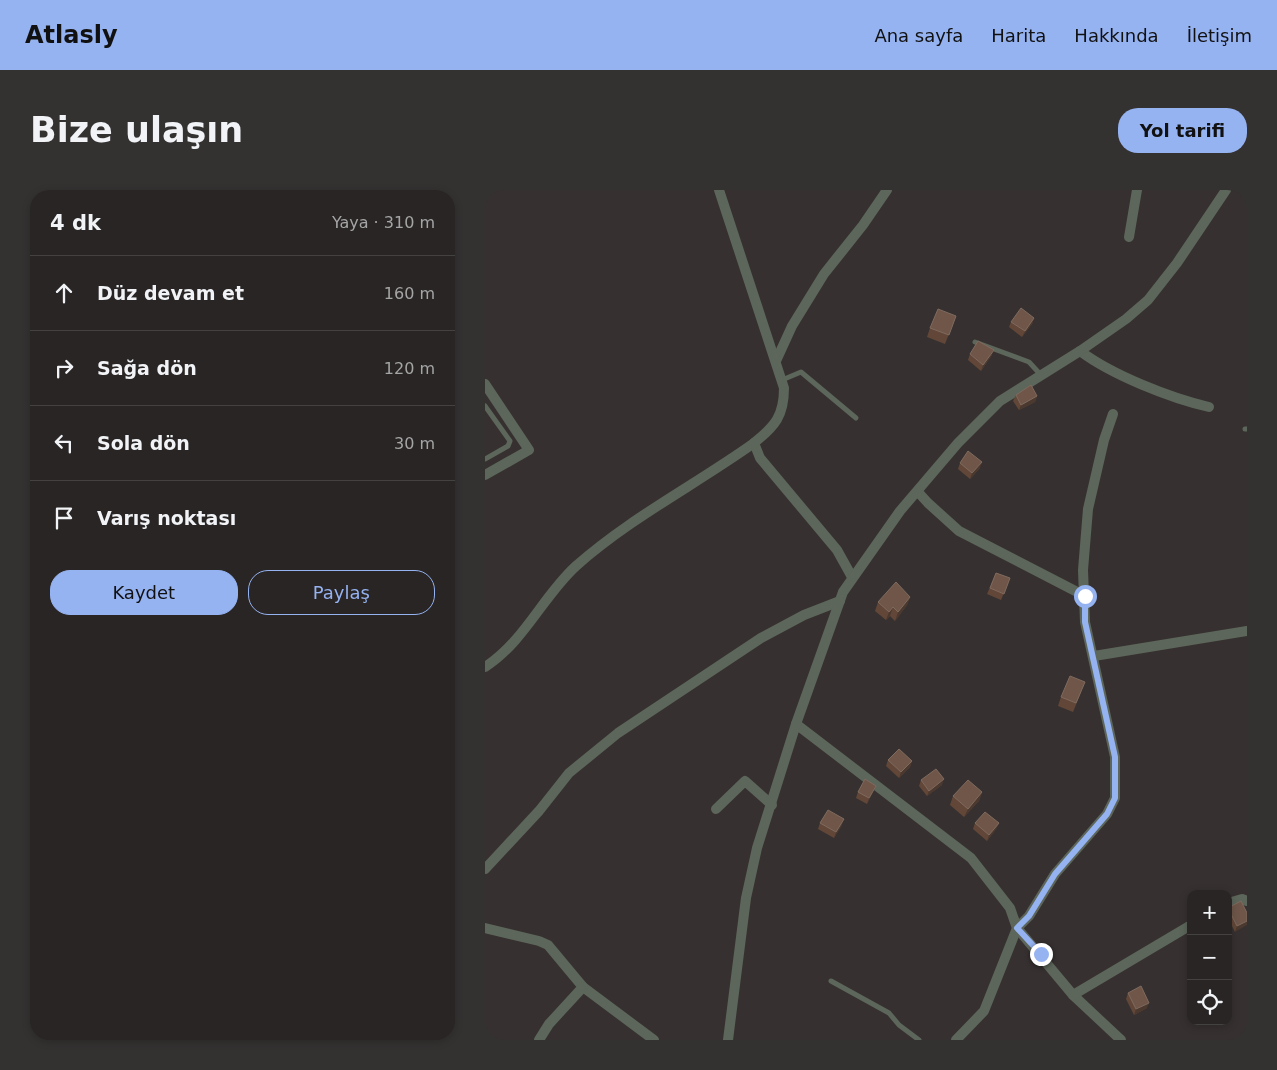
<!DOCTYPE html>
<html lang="tr">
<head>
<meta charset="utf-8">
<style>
  body { margin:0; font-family:"DejaVu Sans",sans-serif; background:#343131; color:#f1f3f6 }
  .controls { position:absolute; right:15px; bottom:15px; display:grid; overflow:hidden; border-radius:10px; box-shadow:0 2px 8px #0003 }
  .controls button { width:45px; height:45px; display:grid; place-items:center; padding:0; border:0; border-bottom:1px solid #444241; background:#282524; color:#f1f3f6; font:25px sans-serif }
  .stop { position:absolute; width:15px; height:15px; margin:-11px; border:4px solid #95b2f1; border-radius:50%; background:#fff }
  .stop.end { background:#95b2f1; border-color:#fff; box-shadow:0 1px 5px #0008 }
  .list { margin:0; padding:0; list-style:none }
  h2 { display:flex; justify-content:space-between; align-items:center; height:65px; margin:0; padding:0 20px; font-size:21px }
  h2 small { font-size:16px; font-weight:400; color:#a5a5a6 }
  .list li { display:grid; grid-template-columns:32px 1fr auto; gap:15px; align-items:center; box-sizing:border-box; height:75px; padding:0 20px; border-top:1px solid #444241 }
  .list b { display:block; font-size:19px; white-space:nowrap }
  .list em { font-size:16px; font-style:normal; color:#a5a5a6 }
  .actions { display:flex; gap:10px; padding:15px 20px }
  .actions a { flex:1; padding:11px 0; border:1px solid #95b2f1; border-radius:20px; text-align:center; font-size:18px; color:#95b2f1 }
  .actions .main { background:#95b2f1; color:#111 }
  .icon { flex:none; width:28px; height:28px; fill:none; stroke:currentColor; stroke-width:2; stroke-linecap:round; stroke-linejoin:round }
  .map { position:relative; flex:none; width:762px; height:850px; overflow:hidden; border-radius:20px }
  header { display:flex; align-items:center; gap:30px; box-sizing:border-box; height:70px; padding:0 25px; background:#95b2f1; color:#111 }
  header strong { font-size:24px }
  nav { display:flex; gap:28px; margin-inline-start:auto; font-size:18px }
  .intro { display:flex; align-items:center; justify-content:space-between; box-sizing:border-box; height:120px; padding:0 30px }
  h1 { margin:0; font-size:35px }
  .button { padding:12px 22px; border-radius:20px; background:#95b2f1; color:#111; font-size:18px; font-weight:700 }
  main { display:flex; gap:30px; padding:0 30px }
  aside { flex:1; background:#282524; border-radius:20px; box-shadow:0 2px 8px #0003 }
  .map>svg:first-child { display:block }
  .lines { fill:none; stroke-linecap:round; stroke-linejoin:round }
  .lane { stroke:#5d665a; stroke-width:5 }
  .street { stroke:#5d665a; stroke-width:10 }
  .wall { fill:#624738 }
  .shaded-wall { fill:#4b382e }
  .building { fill:#6f5649; stroke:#7f6a5e }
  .route { stroke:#95b2f1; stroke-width:6 }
</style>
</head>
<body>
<header>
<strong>Atlasly</strong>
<nav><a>Ana sayfa</a><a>Harita</a><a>Hakkında</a><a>İletişim</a></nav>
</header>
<div class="intro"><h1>Bize ulaşın</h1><a class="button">Yol tarifi</a></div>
<main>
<aside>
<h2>4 dk<small>Yaya · 310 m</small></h2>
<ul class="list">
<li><svg class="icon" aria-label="ahead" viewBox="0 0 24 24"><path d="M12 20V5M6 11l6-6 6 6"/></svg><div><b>Düz devam et</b></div><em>160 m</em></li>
<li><svg class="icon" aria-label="right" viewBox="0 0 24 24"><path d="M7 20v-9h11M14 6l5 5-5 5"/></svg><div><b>Sağa dön</b></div><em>120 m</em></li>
<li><svg class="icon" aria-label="left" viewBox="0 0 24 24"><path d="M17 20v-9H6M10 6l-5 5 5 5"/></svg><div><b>Sola dön</b></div><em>30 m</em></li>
<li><svg class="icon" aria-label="arrive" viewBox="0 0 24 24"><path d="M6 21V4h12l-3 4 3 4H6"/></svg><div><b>Varış noktası</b></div></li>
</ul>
<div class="actions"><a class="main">Kaydet</a><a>Paylaş</a></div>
</aside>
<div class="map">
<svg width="762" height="850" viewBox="0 0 762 850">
  <rect width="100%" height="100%" fill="#363130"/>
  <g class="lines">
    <g class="lane">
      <polyline points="490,152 544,172 555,184"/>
      <polyline points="297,190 316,182 371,228"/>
      <polyline points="0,216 25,251 23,256 0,269"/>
      <polyline points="760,239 762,239"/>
      <polyline points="346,791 404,823 414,835 434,850"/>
    </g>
    <g class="street">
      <polyline points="644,47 652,0"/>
      <path d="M595,161C627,185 685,208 724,217"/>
      <polyline points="291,171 307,136 339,84 378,35 402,0"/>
      <polyline points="0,194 44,260 0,285"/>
      <polyline points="269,253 275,268 352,360 367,387"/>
      <polyline points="433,302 443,313 474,341 600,406"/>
      <polyline points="609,466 762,441"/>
      <path d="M0,477C39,452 58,406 91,376C145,328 210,295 269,253C290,236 299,226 299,198L234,0"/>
      <polyline points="311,534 486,668 525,718 532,738 588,805 636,850"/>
      <polyline points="231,619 260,591 287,615"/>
      <polyline points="0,679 54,621 84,583 133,543 276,448 319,425 355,411"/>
      <polyline points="743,713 757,709 762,711"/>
      <polyline points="0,738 54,751 63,755 98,797 169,850"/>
      <polyline points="588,805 706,735"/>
      <polyline points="54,850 64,834 98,797"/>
      <polyline points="243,850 261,708 272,658 311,534 358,402 415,321 473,253 515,211 595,161 641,129 663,110 692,73 741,0"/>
      <polyline points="471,850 499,821 532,738 544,726 570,684 622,624 630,608 630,567 600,432 598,380 603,319 619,250 628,224"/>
    </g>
  </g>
  <g class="wall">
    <polygon points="471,126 460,154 442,147 445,138"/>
    <polygon points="549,128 547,134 537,147 524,137 526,132"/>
    <polygon points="485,164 507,165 496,181 483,170"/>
    <polygon points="531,205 552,206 550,212 534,220 528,211"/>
    <polygon points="475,273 495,278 485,289 473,279"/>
    <polygon points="511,383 525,388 516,410 502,404"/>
    <polygon points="425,407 422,415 410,431 405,426 401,430 390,421 393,412"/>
    <polygon points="597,500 588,522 573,516 576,507"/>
    <polygon points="403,570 427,571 425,577 414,588 401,576"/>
    <polygon points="436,590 457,595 442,606 434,596"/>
    <polygon points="373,602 388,602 382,614 371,608"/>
    <polygon points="497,602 494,611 479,627 465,615 468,606"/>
    <polygon points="335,633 357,635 349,648 333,639"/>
    <polygon points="490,633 514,633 511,639 502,651 488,639"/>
    <polygon points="743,718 762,723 750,742 743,728"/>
    <polygon points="643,803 662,818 649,825 641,809"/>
  </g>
  <g class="shaded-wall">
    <polygon points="549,128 547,134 537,147 540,141"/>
    <polygon points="509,160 507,165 496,181 498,175"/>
    <polygon points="552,206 550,212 534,220 536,215"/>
    <polygon points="497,272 495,278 485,289 487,283"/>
    <polygon points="425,407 422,415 410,431 413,422"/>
    <polygon points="408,417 405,426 401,430 404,422"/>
    <polygon points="427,571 425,577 414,588 416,582"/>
    <polygon points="459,589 457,595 442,606 444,601"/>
    <polygon points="391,596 382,614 384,608"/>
    <polygon points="497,602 494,611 479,627 483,619"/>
    <polygon points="359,629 357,635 349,648 351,642"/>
    <polygon points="514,633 511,639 502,651 504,645"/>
    <polygon points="762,731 762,735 750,742 752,736"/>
    <polygon points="664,813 662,818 649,825 651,819"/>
  </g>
  <g class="building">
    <polygon points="536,118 549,128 540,141 526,132"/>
    <polygon points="453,119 471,126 464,145 445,138"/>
    <polygon points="493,151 509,160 498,175 485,164"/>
    <polygon points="546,195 552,206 536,215 531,205"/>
    <polygon points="483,261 497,272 487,283 475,273"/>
    <polygon points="511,383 525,388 519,404 505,398"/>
    <polygon points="411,392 425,407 413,422 408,417 404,422 393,412"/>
    <polygon points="585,486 600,492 591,513 576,507"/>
    <polygon points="414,559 427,571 416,582 403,570"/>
    <polygon points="451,579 459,589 444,601 436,590"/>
    <polygon points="380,589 391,596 384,608 373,602"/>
    <polygon points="483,590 497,602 483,619 468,606"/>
    <polygon points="343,620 359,629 351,642 335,633"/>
    <polygon points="500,622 514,633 504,645 490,633"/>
    <polygon points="756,711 762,723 762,731 752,736 743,718"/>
    <polygon points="656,796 664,813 651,819 643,803"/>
  </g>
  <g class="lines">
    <polyline class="route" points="556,764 532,738 544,726 570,684 622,624 630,608 630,567 600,432 600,406"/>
  </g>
</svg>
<div class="controls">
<button>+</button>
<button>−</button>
<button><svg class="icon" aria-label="locate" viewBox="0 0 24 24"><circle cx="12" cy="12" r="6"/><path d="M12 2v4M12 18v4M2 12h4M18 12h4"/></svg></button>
</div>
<div class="stop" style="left:600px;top:406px"></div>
<div class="stop end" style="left:556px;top:764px"></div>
</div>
</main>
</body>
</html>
